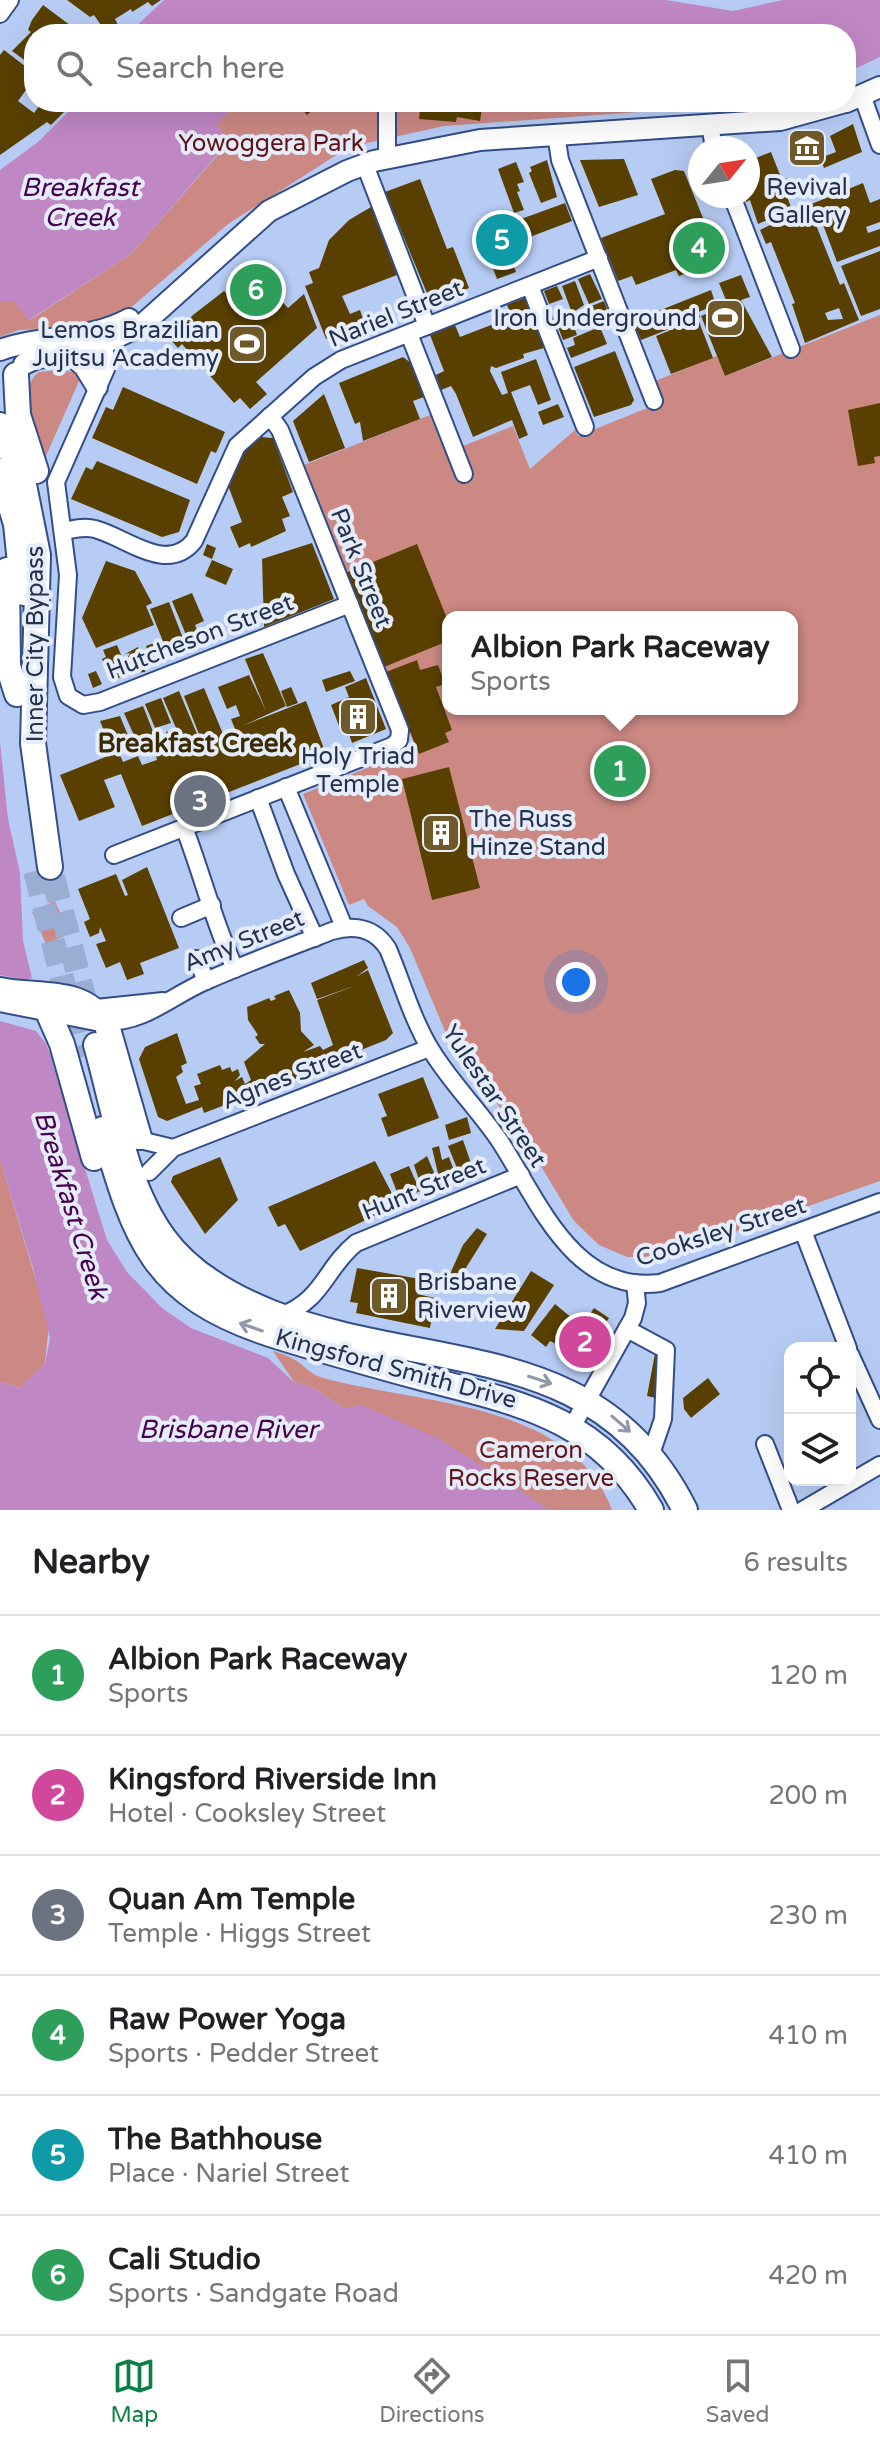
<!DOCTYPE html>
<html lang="en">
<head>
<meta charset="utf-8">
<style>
  body { margin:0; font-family:"Varela Round",sans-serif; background:#f6f6f6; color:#202124 }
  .controls { position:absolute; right:24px; bottom:24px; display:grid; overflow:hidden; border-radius:16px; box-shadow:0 8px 32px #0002 }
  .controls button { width:72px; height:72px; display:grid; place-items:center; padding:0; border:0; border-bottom:2px solid #e0e0e0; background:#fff; color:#202124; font:40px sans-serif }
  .compass { position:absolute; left:688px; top:136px; width:72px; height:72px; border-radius:50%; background:#fff; box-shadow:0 8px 32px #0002; rotate:60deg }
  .you { position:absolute; left:576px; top:982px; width:28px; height:28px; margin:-20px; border:6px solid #fff; border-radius:50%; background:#1a73e8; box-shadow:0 0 0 12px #1a73e833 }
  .badge { display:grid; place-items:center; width:52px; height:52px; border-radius:50%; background:#0b8043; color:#fff; font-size:26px; font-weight:700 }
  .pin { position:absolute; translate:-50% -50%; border:4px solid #fff; box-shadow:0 2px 8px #0006 }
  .popup { position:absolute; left:442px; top:611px; width:356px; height:104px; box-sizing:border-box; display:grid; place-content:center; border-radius:16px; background:#fff; filter:drop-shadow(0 2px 6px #0005); font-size:26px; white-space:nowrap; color:#757577 }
  .popup b { font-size:30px; color:#202124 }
  .popup::after { content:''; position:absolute; left:50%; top:100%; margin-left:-16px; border:16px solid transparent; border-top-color:#fff }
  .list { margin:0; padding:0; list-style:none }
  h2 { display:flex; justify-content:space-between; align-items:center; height:104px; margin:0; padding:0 32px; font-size:34px }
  h2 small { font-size:26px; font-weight:400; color:#757577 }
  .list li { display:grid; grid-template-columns:52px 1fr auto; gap:24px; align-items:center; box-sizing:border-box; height:120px; padding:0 32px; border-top:2px solid #e0e0e0 }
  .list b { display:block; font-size:30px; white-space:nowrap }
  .list p { margin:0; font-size:26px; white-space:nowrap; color:#757577 }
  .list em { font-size:26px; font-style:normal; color:#757577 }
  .icon { flex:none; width:44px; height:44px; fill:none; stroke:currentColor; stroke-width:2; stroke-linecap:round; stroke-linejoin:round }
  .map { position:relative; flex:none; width:880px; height:1510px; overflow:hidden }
  .search { position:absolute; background:#fff; box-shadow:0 8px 32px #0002; left:24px; right:24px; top:24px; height:88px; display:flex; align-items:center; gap:20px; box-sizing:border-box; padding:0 28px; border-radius:32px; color:#757577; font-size:30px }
  .sheet { height:824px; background:#fff }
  nav { display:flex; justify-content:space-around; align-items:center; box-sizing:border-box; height:112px; border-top:2px solid #e0e0e0; background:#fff; font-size:22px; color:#757577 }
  nav a { display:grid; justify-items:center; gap:4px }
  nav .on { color:#0b8043 }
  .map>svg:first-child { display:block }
  .green { fill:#cc8984; fill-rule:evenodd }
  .water { fill:#c087c5 }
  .pier { fill:#b7ccf4 }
  .building { fill:#594000; fill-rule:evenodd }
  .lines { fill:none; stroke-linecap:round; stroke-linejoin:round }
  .highway-tunnel { stroke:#9aadd2; stroke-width:24; stroke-dasharray:24 12; stroke-linecap:butt }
  .minor-casing { stroke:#324d88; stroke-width:20 }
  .major-casing { stroke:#324d88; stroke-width:24 }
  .highway-casing { stroke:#324d88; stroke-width:28 }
  .minor { stroke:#fff; stroke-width:16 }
  .major { stroke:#fff; stroke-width:20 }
  .highway { stroke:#fff; stroke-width:24 }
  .oneway { stroke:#9298a6 }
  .labels { text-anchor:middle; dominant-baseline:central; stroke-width:8; stroke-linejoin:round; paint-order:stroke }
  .park-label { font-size:24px; fill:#621317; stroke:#e5ecfa }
  .poi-label { font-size:24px; fill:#24324c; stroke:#e5ecfa }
  .street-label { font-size:24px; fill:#24324c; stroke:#e5ecfa }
  .water-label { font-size:26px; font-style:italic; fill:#480050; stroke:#e5ecfa }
  .neighbourhood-label { font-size:26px; font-weight:bold; fill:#3b2a01; stroke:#e5ecfa }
</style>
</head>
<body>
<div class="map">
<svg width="880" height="1510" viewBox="0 0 880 1510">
  <rect width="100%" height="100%" fill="#b7ccf4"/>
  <g class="green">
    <polygon points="238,102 611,102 640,107 639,112 444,126 349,147 228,224 127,311 73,327 19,330 0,337 0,301 14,301 30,320 131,254 230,141 215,125"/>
    <path d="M880,315V1181L666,1256L627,1257L599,1245L574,1221L524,1138L450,1043L410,948L397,927L368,906L364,899L349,905L303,794L416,748L304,465L430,415L457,481L474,474L463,446L513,426L530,469L575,430L578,436L662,402L655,381L717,356L725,376ZM448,617H792V709H448Z"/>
    <path d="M59,370L73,372L80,379L42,465C36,440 14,390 39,372Z"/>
    <polygon points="55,901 69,934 46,944 32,912"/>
    <polygon points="0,1159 49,1324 45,1364 20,1388 0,1382"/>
    <path d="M273,1351C280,1353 289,1356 295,1360C304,1365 310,1374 320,1377C416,1405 571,1399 612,1510H550L356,1408H343L315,1389L294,1382Z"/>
  </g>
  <g class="water">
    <polygon points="164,0 666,0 733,11 783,0 880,0 880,57 846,73 846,34 128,34"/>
    <polygon points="78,102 238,102 216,125 230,140 131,254 29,320 14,301 0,301 0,170 38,142"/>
    <polygon points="0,742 8,819 20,873 23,941 54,1068 107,1240 127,1272 162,1308 191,1328 268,1358 294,1382 315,1389 343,1408 362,1405 440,1439 550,1510 0,1510 0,1382 19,1388 45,1364 50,1338 33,1268 0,1159"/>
  </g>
  <polygon class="pier" points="0,975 25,980 36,977 53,1061 46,1044 36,1031 0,1021"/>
  <g class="building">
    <polygon points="67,0 161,0 152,6 148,2 132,12 131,9 115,19 119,27 107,34 94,15 90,17"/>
    <polygon points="43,5 82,34 34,34 34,67 12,51 31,32 28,30 32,20"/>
    <polygon points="4,50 34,73 34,79 18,101 34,113 42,102 74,102 51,125 47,122 0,155 0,55"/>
    <polygon points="302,102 322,102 307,115 301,108 305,105"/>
    <polygon points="421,102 483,102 480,121 457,117 456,122 419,119"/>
    <polygon points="853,124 862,152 824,168 820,158 836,152 830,136"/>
    <polygon points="808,129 819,157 805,165 793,133"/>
    <polygon points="771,152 782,180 788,178 792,189 764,197 785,191 792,210 758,224 750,200 746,202 744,196 748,196 748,161"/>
    <polygon points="624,159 638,195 599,207 580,160"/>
    <polygon points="547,160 557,197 541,203 529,173 532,171 530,167"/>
    <polygon points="516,162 524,182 517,184 520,191 517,192 524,210 514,213 498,169"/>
    <polygon points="675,170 684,171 720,260 679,276 676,270 636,285 632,276 618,281 601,238 665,214 651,179"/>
    <polygon points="420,179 447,249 453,247 469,288 431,303 385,192"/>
    <path d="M863,183L870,203L880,199V222L866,227L868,233L880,229V246L837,262L822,222L816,225L840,285L844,283L859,320L805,343L792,304L795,303L771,242L766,244L760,230L778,221L783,224L807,215L804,207ZM839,308L843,319L828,320L825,313Z"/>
    <polygon points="565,203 572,221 506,246 516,272 497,279 480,234"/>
    <polygon points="371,207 397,275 342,296 350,314 360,310 364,322 326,339 305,286 313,283 309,272 319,268 329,240 349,220"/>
    <polygon points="880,251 880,309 861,316 841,266"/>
    <polygon points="255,271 288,308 304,294 317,328 256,382 267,394 250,409 240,398 234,403 182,344 178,348 170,339 193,315 224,291 228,295"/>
    <polygon points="590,274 602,299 589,304 578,279"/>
    <polygon points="741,275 750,297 741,300 772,357 725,376 701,316 728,305 719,283"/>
    <polygon points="575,281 584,305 572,313 562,286"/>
    <polygon points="557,286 563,299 549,304 544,291"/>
    <polygon points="711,290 716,305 698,312 700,317 641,340 633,321"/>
    <polygon points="525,298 544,348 523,354 524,358 496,368 491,366 490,371 502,395 508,393 501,372 536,359 551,400 538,405 530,385 511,392 528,435 519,439 512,420 473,437 456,394 451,386 441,390 436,375 444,371 430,335 455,325 460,337 512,317 507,305"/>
    <polygon points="604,301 612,322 600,327 607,344 571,358 567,348 575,345 573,338 597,328 589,307"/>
    <polygon points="698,319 713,358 671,374 656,336"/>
    <polygon points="572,321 577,335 563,340 558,327"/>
    <polygon points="615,351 634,400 631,405 594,417 574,367"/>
    <polygon points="403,357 411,363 424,397 413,401 420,419 363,441 360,422 355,424 339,383"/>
    <polygon points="123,387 225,432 216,453 211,451 197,484 92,438 106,407 113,410"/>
    <polygon points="324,394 345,448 309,462 293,421"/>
    <polygon points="880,403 880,456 874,457 875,463 858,466 848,410"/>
    <polygon points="558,404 564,417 543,425 538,412"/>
    <polygon points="261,437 273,438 293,492 282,497 290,516 282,519 286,531 251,547 250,543 239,548 230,527 242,522 227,483 239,455"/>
    <polygon points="97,461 190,500 179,532 162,537 71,499 86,467 92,470"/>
    <polygon points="312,543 334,599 264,627 262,559"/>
    <polygon points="207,544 216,548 212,559 203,555"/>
    <polygon points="417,544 448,621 448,641 384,667 346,573"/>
    <polygon points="212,560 233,569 226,585 205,576"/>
    <polygon points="106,561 135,571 152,603 146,606 154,625 96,648 82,618"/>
    <polygon points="192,593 204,621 195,625 200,637 189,642 172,601"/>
    <polygon points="169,602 186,646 168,654 150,609"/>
    <polygon points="159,641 168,661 154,666 146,646"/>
    <polygon points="117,645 129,674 111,681 102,659 106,657 103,650"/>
    <polygon points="138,647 147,666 145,672 133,673 127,659 130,653 125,654"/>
    <polygon points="263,653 286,706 242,726 306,701 326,754 142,826 121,774 104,780 115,807 79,821 60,775 113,754 100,721 120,716 129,738 115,744 123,762 138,756 142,765 157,760 154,747 169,741 166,732 176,728 163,698 179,691 200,741 162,758 202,742 184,696 204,688 223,734 235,729 231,719 240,716 236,705 227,709 218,687 249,675 266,711 245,659"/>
    <polygon points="417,660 420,670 438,665 445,684 436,687 452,730 445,733 449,742 419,754 386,672"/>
    <polygon points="96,671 102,684 93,688 88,674"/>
    <polygon points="350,671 355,681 326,692 322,680"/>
    <polygon points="366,678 386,729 352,743 347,728 341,731 331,705 349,697 345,687"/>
    <polygon points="291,687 298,703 287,707 281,691"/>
    <polygon points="161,698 171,723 155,728 145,704"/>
    <polygon points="143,706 154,734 137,742 124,713"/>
    <polygon points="449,767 480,888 432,900 402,779"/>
    <polygon points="147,867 179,948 140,963 144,974 127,980 120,962 106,968 96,944 106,941 100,927 99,933 90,937 84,922 90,919 78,889 116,874 125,896 128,895 122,880"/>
    <polygon points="364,960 368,968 356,977 368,970 393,1033 386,1040 336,1060 338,1065 303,1077 301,1075 283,1087 279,1084 248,1100 245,1093 243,1098 204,1113 202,1107 167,1121 158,1117 139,1059 145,1047 177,1033 187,1063 181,1066 183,1072 176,1077 186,1104 199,1100 194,1086 201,1084 197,1074 220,1065 222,1070 230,1067 232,1072 238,1069 240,1075 235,1081 242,1077 245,1084 251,1080 244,1062 265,1044 260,1044 255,1037 258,1035 248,1020 247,1007 269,998 271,1001 276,999 274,996 289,990 300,1013 301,1031 314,1045 303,1052 320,1046 323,1050 333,1045 317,1000 357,985 317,999 311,983"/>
    <polygon points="423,1077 439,1118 388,1137 381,1118 387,1116 378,1094"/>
    <polygon points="467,1117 471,1133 449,1140 445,1125"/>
    <polygon points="463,1140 474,1172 466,1175 464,1171 459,1173 448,1146"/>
    <polygon points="439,1146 442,1160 449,1157 456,1176 440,1182 432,1148"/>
    <polygon points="427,1156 438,1182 422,1189 414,1165"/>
    <polygon points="220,1157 238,1200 205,1234 171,1182 173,1176"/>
    <polygon points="375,1161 398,1205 300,1251 285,1224 278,1227 268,1207"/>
    <polygon points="409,1166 420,1191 400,1200 390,1174"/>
    <polygon points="477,1228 487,1234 459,1279 450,1274 463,1245"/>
    <polygon points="357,1268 420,1279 417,1294 435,1298 430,1328 356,1313 358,1303 350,1302"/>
    <polygon points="531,1271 554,1285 524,1331 495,1329"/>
    <polygon points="555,1304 573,1319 558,1345 550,1341 546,1347 531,1335"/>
    <polygon points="594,1308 609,1318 583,1356 565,1350"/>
    <polygon points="657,1343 675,1346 665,1400 647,1396"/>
    <polygon points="708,1378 720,1394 691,1418 684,1409 683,1398"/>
  </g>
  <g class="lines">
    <g class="highway-tunnel">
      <polyline points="35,871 82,1057"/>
      <polyline points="53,877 90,1020"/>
    </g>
    <g class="minor-casing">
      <g id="minor">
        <polyline points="0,14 10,0"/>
        <polyline points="862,95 880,145"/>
        <polyline points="710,125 714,148"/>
        <polyline points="556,134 560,160 654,401"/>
        <polyline points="387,158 387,102"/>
        <polyline points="365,165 427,326"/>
        <polyline points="732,196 791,349"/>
        <polyline points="530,286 585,427"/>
        <polyline points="100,333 106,356 106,369 56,482 68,575 62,677 68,696 83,705 100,702 350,604"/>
        <polyline points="409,334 464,474"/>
        <path d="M64,531C74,529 85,526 95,529C126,537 167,575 194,541L237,446L314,377L341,360L599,258"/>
        <polyline points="286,787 344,927"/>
        <polyline points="258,798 286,874 315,938"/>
        <path d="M184,827C202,874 214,923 235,969"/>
        <polyline points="114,855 392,746 399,740 400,730 280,430 270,416"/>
        <polyline points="181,918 212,905"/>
        <polyline points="197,959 206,981"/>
        <polyline points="96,1008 163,1001"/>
        <path d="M106,1022C146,1022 171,996 206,981C247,963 290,947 332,931C355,924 375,928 388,949C402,982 412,1019 431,1050C451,1083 480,1111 501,1143C539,1202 574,1294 660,1283L880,1202"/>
        <polyline points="140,1140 173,1148"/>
        <polyline points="149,1172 173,1148 429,1048"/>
        <polyline points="803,1231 848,1348"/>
        <path d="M280,1316C323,1301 325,1268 356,1243L521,1175"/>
        <polyline points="627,1329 666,1350 663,1419 651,1454"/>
        <polyline points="850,1354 880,1420"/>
        <polyline points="572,1427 633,1318 637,1303 635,1283"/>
        <polyline points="765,1444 791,1510"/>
        <polyline points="803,1510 880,1465"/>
      </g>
    </g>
    <g class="major-casing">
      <g id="major">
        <polyline points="846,102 880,87"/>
        <path d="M0,350C41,335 89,341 129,319"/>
        <polyline points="72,356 84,366 97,387"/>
        <polyline points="24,364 37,358 86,352 142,325 269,211 347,171 374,161 480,140 780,120 845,102"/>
        <path d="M0,988C37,996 84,985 106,1022"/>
        <polyline points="0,1001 106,1022"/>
      </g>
    </g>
    <g class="highway-casing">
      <g id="highway">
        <polyline points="16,375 18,415 36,471"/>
        <polyline points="0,425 24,485 38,555 33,743 50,867"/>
        <polyline points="0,471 16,524 23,593"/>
        <polyline points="7,570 8,666 17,694"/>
        <polyline points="48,1012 62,1044 94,1158"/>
        <polyline points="106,1022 139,1137"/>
        <path d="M96,1045C114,1108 125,1185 164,1238C190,1274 232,1297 272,1313C428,1373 599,1337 685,1510"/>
        <path d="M103,1129C135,1240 152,1295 270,1334C320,1350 371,1364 422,1378C518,1403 598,1417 651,1510"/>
      </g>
    </g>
    <use href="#minor" class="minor"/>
    <use href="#major" class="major"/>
    <use href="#highway" class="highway"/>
  </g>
  <defs><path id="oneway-shaft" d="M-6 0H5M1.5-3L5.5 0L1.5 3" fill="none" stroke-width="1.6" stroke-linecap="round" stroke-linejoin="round" transform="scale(2)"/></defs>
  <g class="oneway">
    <use href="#oneway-shaft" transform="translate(251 1327) rotate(-161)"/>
    <use href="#oneway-shaft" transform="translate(540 1380) rotate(18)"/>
    <use href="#oneway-shaft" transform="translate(621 1424) rotate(41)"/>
  </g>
  <defs>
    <g id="museum-square" transform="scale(2)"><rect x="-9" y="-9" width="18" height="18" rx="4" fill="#705929" stroke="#e5ecfa"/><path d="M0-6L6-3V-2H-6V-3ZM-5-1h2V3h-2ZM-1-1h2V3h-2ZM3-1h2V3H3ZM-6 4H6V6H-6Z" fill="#fff"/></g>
    <g id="stadium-square" transform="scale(2)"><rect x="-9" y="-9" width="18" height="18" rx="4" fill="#705929" stroke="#e5ecfa"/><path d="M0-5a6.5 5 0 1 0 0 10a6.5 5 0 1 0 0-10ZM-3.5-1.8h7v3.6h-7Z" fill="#fff"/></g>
    <g id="building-square" transform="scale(2)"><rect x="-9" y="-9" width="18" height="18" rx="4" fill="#705929" stroke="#e5ecfa"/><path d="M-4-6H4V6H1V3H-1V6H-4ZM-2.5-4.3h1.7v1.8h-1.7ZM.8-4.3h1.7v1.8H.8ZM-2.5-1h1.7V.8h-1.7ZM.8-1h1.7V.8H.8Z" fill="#fff"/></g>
  </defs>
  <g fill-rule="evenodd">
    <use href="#museum-square" x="807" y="148"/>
    <use href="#stadium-square" x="725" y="318"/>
    <use href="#stadium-square" x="247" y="344"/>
    <use href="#building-square" x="358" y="717"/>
    <use href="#building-square" x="441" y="833"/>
    <use href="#building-square" x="389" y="1296"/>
  </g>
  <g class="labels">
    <g class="park-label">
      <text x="271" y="143">Yowoggera Park</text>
      <text x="531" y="1450">Cameron<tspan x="531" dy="28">Rocks Reserve</tspan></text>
    </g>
    <g class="poi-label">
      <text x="807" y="187">Revival<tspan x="807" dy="28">Gallery</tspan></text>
      <text x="697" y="318" text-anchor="end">Iron Underground</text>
      <text x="219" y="330" text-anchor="end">Lemos Brazilian<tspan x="219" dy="28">Jujitsu Academy</tspan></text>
      <text x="358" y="756">Holy Triad<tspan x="358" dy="28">Temple</tspan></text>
      <text x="469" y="819" text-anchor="start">The Russ<tspan x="469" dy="28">Hinze Stand</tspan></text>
      <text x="417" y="1282" text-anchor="start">Brisbane<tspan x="417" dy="28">Riverview</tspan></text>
    </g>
    <g class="street-label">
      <text transform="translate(396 314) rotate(-22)">Nariel Street</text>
      <text transform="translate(361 568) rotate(68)">Park Street</text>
      <text transform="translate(200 637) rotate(-21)">Hutcheson Street</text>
      <text transform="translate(35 644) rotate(-90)">Inner City Bypass</text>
      <text transform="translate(244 941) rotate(-22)">Amy Street</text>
      <text transform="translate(292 1076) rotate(-21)">Agnes Street</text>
      <text transform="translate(494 1096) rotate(56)">Yulestar Street</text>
      <text transform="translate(424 1189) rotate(-22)">Hunt Street</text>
      <text transform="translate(721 1232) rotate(-18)">Cooksley Street</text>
      <text transform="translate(396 1369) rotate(15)">Kingsford Smith Drive</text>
    </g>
    <g class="water-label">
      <text x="80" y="187">Breakfast<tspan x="80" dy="30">Creek</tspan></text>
      <text transform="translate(71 1205) rotate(73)">Breakfast Creek</text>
      <text x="228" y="1429">Brisbane River</text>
    </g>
    <g class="neighbourhood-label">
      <text x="195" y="743">Breakfast Creek</text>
    </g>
  </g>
</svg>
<div class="controls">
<button><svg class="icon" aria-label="locate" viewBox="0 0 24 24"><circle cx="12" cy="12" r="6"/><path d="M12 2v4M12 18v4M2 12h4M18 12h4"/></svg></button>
<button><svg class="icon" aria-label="layers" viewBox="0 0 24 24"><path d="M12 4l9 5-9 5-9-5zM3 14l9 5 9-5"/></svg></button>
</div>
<svg class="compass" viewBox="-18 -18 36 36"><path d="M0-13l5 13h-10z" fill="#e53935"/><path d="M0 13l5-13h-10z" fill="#757577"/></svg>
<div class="you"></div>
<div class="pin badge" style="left:620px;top:771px;background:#2e9e5b">1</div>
<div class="popup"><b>Albion Park Raceway</b>Sports</div>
<div class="pin badge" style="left:585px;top:1342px;background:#d1479c">2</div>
<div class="pin badge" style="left:200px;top:801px;background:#6b7280">3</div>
<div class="pin badge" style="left:699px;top:248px;background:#2e9e5b">4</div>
<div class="pin badge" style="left:502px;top:240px;background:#0f9aa8">5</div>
<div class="pin badge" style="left:256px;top:290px;background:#2e9e5b">6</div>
<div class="search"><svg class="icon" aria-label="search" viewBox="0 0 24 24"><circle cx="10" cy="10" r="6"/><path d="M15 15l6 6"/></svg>Search here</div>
</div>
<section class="sheet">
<h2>Nearby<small>6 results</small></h2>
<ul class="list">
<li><span class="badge" style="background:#2e9e5b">1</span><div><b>Albion Park Raceway</b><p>Sports</p></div><em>120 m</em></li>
<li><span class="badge" style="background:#d1479c">2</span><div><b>Kingsford Riverside Inn</b><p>Hotel · Cooksley Street</p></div><em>200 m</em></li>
<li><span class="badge" style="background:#6b7280">3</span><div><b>Quan Am Temple</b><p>Temple · Higgs Street</p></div><em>230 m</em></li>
<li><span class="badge" style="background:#2e9e5b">4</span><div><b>Raw Power Yoga</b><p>Sports · Pedder Street</p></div><em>410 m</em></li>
<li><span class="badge" style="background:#0f9aa8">5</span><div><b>The Bathhouse</b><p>Place · Nariel Street</p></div><em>410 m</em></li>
<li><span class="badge" style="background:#2e9e5b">6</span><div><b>Cali Studio</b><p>Sports · Sandgate Road</p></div><em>420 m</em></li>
</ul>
</section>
<nav>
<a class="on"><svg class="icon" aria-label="map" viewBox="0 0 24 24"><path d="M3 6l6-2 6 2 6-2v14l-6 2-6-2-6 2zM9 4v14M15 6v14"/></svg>Map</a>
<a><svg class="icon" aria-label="directions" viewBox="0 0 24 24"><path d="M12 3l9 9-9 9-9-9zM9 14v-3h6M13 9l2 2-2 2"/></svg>Directions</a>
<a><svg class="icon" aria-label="saved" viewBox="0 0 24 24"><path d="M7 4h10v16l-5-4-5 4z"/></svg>Saved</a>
</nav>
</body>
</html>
